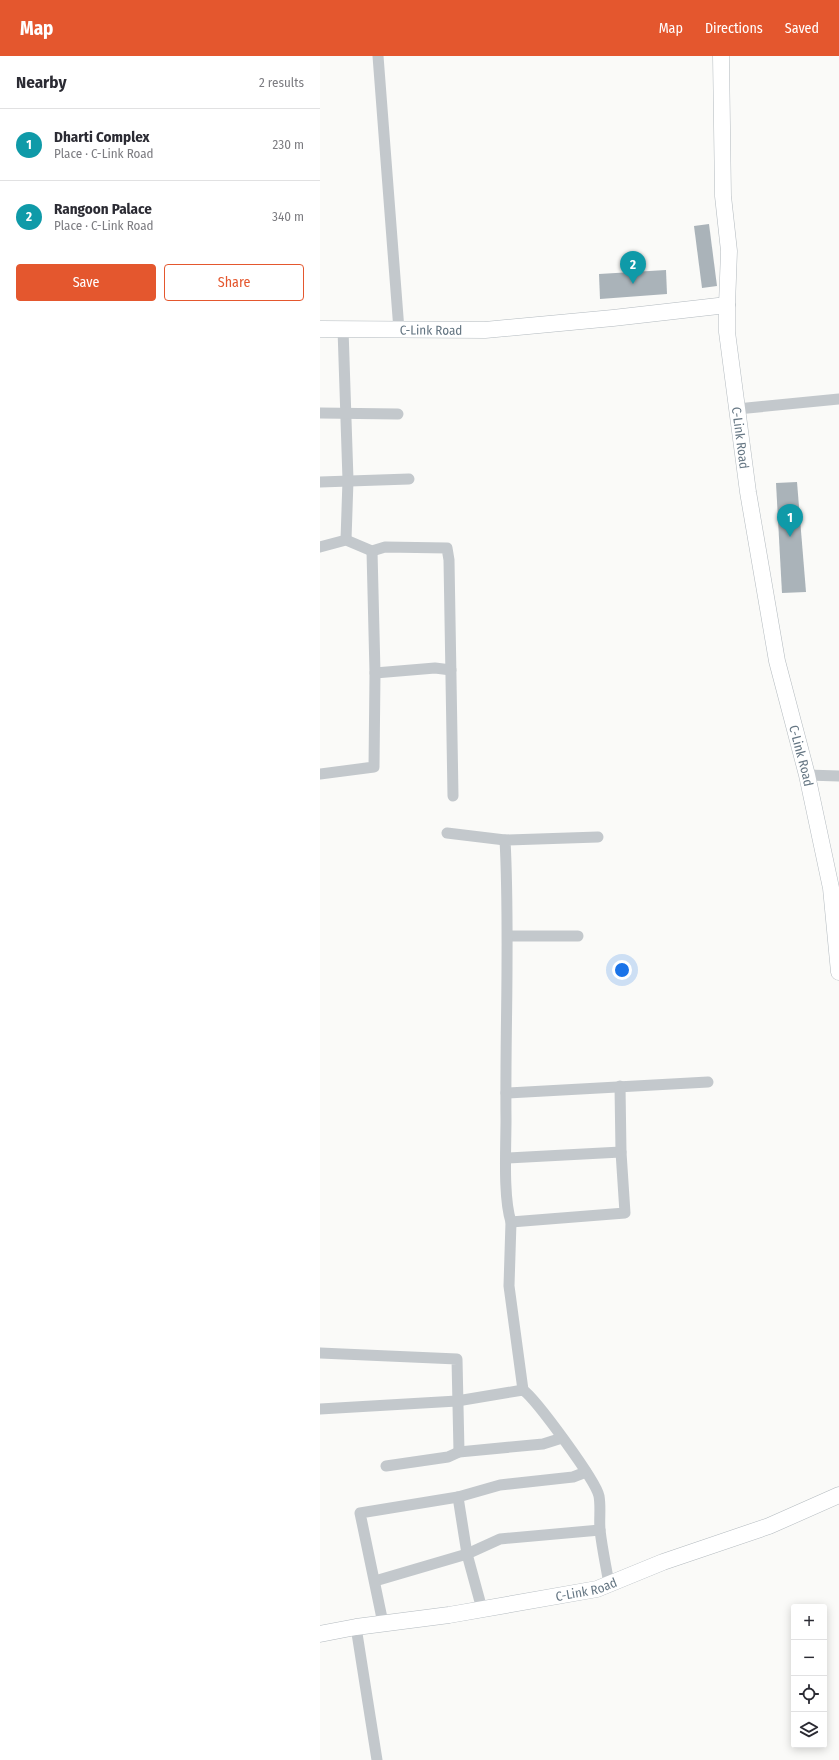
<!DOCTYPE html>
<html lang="en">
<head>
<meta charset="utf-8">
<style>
  body { margin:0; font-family:"Fira Sans Condensed",sans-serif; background:#f7f7f7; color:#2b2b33 }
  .controls { position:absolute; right:12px; bottom:12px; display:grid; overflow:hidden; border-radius:4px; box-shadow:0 2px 10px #0003 }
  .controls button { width:36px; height:36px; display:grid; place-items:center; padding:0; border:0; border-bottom:1px solid #e1e1e2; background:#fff; color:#2b2b33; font:20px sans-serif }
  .you { position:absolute; left:302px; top:914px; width:14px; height:14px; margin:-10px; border:3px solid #fff; border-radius:50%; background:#1a73e8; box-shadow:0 0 0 6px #1a73e833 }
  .badge { display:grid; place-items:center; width:26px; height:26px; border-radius:50%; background:#e4572e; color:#fff; font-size:13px; font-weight:700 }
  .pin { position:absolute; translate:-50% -33px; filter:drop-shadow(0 1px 2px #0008) }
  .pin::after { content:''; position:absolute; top:21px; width:14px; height:12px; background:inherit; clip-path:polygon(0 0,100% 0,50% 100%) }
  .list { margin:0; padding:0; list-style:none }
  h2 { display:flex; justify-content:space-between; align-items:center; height:52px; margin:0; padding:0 16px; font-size:17px }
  h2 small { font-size:13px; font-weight:400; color:#7c7c81 }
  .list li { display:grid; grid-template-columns:26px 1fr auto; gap:12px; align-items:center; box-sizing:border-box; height:72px; padding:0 16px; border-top:1px solid #e1e1e2 }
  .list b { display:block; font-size:15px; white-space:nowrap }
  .list p { margin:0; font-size:13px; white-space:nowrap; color:#7c7c81 }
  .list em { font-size:13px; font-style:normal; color:#7c7c81 }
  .actions { display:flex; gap:8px; padding:12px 16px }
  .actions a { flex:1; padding:9px 0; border:1px solid #e4572e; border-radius:4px; text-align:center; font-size:14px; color:#e4572e }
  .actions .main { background:#e4572e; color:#fff }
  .icon { flex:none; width:22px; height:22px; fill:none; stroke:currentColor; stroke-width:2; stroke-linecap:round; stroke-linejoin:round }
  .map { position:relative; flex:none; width:519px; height:1704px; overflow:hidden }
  header { display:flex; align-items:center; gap:24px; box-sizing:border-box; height:56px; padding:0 20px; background:#e4572e; color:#fff }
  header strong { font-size:19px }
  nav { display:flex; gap:22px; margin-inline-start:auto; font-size:14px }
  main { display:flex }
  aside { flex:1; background:#fff }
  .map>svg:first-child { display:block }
  .building { fill:#aab3b9 }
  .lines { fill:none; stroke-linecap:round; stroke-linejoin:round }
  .secondary-casing { stroke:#b3babf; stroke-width:17 }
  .street { stroke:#c3c8cc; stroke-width:11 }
  .secondary { stroke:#fff; stroke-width:16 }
  .labels { text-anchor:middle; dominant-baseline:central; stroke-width:4; stroke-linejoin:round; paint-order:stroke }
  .street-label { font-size:13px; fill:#657683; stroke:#fff }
</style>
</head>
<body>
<header>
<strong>Map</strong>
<nav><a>Map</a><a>Directions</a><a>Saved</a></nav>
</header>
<main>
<aside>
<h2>Nearby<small>2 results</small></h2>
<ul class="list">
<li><span class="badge" style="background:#0f9aa8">1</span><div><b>Dharti Complex</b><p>Place · C-Link Road</p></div><em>230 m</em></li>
<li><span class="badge" style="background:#0f9aa8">2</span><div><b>Rangoon Palace</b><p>Place · C-Link Road</p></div><em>340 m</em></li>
</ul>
<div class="actions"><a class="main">Save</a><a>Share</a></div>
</aside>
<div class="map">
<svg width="519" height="1704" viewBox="0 0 519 1704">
  <rect width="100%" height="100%" fill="#fafaf8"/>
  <g class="building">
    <polygon points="389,168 397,230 382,232 374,170"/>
    <polygon points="346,214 347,238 280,243 279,218"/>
    <polygon points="477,426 486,536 462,537 456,427"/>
  </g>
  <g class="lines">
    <g class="secondary-casing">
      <g id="secondary">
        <polyline points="401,0 403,140 409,195 407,249"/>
        <path id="s1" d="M0,273L165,274L293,262L407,249V276L428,436L457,605L487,719L511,832L519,916"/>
        <path id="s2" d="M0,1578L36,1571L129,1559L277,1533L343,1506L449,1470L519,1439"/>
      </g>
    </g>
    <g class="street">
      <polyline points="58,0 79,274"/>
      <polyline points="23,273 28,424 26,484"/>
      <polyline points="417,353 519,343"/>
      <polyline points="0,357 78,358"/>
      <polyline points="0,426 89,423"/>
      <polyline points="0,491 26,484 52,495 65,491 127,492 129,504 133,740"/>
      <polyline points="55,617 115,612 131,614"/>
      <polyline points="0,718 54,711 55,617 52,495"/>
      <polyline points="487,719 519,720"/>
      <polyline points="127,777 185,784"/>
      <polyline points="188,880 258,880"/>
      <polyline points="186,1037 388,1026"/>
      <polyline points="187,1102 301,1096"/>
      <polyline points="191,1166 305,1157 301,1096 300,1030"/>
      <polyline points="0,1297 137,1303 139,1396"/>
      <path d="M203,1334L189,1230L191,1166C183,1141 186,1092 186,1064C185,971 190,877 185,784L278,781"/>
      <path d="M0,1353L137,1345L203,1334C216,1343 276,1425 279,1440C281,1451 279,1463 280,1474C282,1492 286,1510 289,1528"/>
      <polyline points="66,1410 128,1401 139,1396 223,1388 242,1382"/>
      <polyline points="138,1441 147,1498 162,1553"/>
      <polyline points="55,1525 147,1498 180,1483 280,1474"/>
      <polyline points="63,1567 40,1457 138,1441 180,1429 253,1421 266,1416"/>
      <polyline points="36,1571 57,1704"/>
    </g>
    <use href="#secondary" class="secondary"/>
  </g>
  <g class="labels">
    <g class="street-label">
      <text stroke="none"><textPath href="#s1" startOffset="111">C-Link Road</textPath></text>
      <text stroke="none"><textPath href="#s1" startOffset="542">C-Link Road</textPath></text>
      <text stroke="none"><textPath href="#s1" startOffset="866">C-Link Road</textPath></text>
      <text stroke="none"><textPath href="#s2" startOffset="270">C-Link Road</textPath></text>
    </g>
  </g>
</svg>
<div class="controls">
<button>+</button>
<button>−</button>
<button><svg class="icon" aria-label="locate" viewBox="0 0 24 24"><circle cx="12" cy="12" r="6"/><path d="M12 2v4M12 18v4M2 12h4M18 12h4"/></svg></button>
<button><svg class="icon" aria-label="layers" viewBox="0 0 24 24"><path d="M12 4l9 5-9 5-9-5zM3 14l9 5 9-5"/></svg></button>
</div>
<div class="you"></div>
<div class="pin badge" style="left:470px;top:481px;background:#0f9aa8">1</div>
<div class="pin badge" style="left:313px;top:228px;background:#0f9aa8">2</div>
</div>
</main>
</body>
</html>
